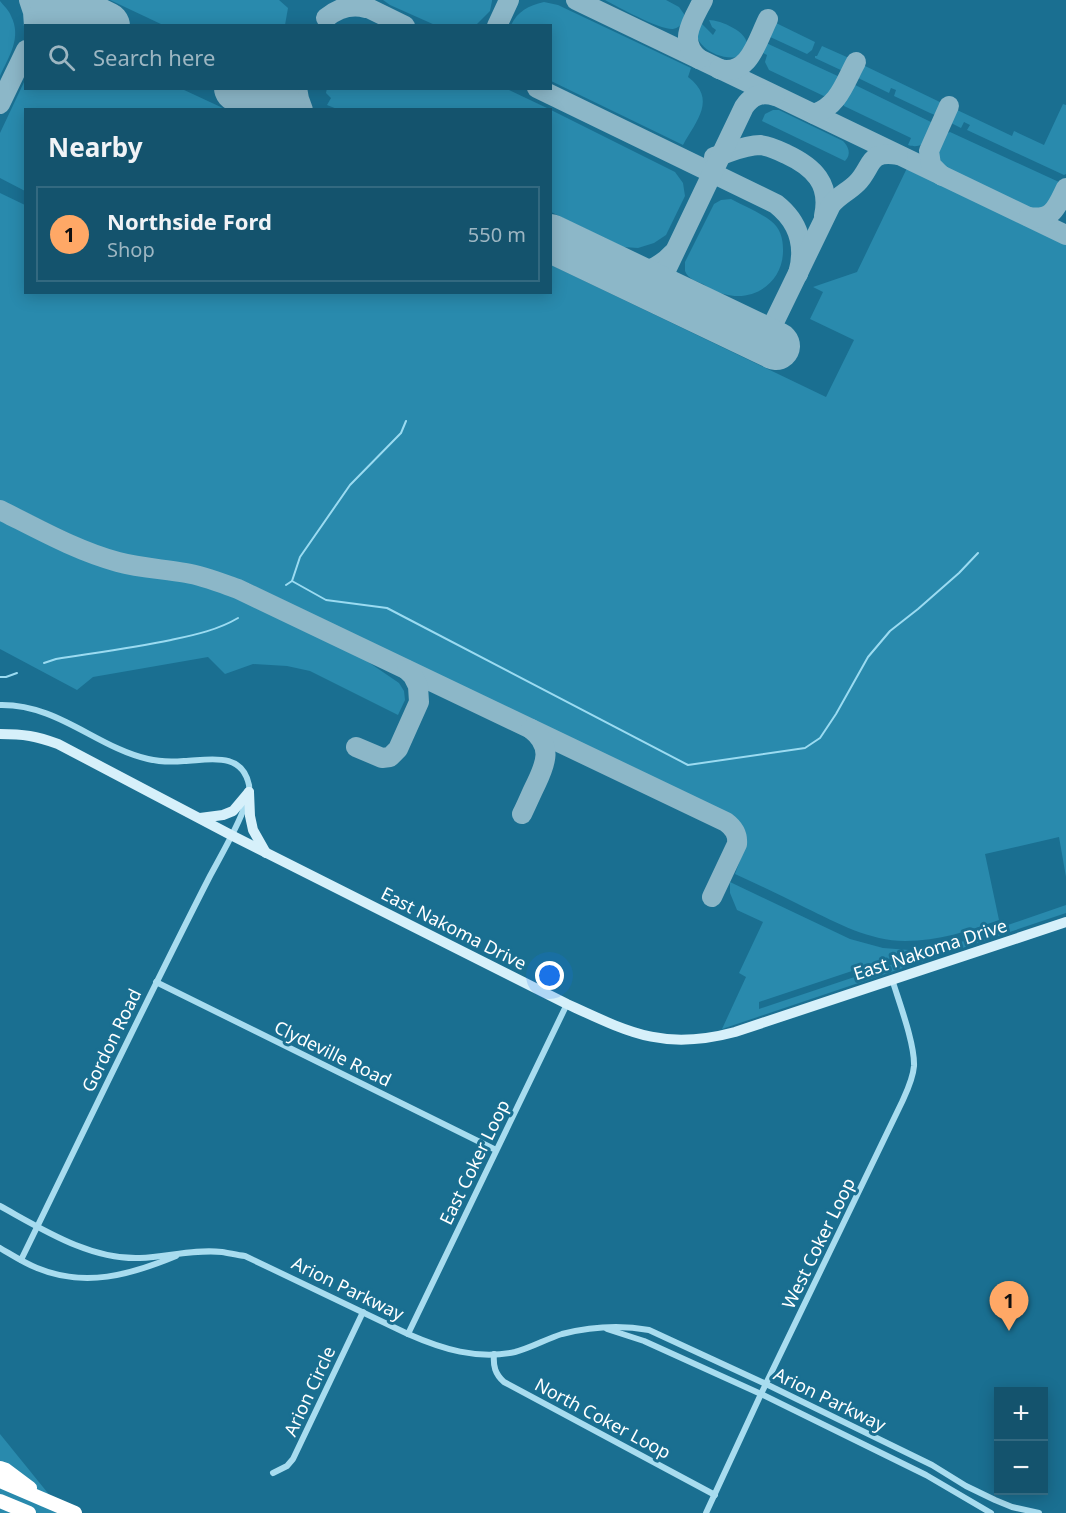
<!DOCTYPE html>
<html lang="en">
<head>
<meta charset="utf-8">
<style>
  body { margin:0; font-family:"Noto Sans",sans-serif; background:#215d75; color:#f1f3f6 }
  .controls { position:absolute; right:18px; bottom:18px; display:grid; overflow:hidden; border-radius:0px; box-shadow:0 3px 15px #0003 }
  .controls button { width:54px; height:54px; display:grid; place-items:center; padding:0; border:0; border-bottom:2px solid #336980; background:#14536d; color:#f1f3f6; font:30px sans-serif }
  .you { position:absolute; left:550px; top:976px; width:21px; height:21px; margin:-15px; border:4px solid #fff; border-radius:50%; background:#1a73e8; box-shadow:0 0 0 9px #1a73e833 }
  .badge { display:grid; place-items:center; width:39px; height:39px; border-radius:50%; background:#ffa866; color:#111; font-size:20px; font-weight:700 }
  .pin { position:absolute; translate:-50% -50px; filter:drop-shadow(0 2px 3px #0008) }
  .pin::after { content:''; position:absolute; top:32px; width:21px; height:18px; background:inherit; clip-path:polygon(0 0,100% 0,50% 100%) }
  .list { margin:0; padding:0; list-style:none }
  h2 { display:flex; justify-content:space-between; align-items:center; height:78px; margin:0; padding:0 24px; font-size:26px }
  h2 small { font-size:20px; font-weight:400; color:#9db6c2 }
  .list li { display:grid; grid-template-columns:39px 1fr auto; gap:18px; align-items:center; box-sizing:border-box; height:96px; margin:0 12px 12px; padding:0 12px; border:2px solid #336980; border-radius:0px }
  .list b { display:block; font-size:22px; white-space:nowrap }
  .list p { margin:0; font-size:20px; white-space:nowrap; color:#9db6c2 }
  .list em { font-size:20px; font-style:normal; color:#9db6c2 }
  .icon { flex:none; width:33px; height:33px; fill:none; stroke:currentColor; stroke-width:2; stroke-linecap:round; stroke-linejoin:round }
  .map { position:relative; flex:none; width:1066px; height:1513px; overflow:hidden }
  .search { position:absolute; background:#14536d; box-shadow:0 3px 15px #0003; left:24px; top:24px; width:528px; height:66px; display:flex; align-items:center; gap:15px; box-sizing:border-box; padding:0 21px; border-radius:0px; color:#9db6c2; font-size:22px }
  .panel { position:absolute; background:#14536d; box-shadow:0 3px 15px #0003; left:24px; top:108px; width:528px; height:186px; border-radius:0px }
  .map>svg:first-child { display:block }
  .green { fill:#298aad }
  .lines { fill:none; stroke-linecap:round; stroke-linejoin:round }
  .stream { stroke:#9bdbf1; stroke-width:2 }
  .taxiway { stroke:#8cb7c8; stroke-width:20 }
  .runway { stroke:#8cb7c8; stroke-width:48 }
  .street { stroke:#a8dcef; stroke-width:6 }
  .secondary { stroke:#d6f0fa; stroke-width:10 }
  .highway { stroke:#fff; stroke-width:14 }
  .labels { text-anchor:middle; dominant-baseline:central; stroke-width:6; stroke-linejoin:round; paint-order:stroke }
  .street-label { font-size:18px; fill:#fff; stroke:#1a6f91 }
</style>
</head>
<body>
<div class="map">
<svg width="1066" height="1513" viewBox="0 0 1066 1513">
  <rect width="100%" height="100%" fill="#1a6f91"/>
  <g class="green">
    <polygon points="110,0 279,0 288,8 285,25 163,25"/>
    <polygon points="383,0 492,0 492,1 490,11 476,25 435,25 390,5"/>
    <path d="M605,0H666L679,7L684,14V21C681,25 678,28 673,29C660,30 618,7 605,0Z"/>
    <path d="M0,1C3,5 9,10 11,16C22,38 9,56 0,76Z"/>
    <path d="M544,2L558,5L691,68L688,77C717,99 697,120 683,145L551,81L550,26L511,25C518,11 528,6 544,2Z"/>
    <path d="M709,20C720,20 750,32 747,47C742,72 681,48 701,23L713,35L716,30L712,27Z"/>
    <polygon points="774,22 815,42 812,50 807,54 768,36 771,26"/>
    <polygon points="764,42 842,78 833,95 828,98 769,70 765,62 767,55 759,51"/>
    <polygon points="822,46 849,58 850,61 845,72 815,58 815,56 817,56"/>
    <polygon points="863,65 944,104 940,113 935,115 930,113 894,96 896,90 891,88 889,93 854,76 860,66"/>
    <polygon points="25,80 26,88 182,89 225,109 26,110 25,191 0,178 0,133"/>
    <path d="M851,83L933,123L934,126C928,138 924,150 908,145L911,138L844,106L843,99Z"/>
    <polygon points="327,88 507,89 549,109 337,109 327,105 331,98 326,93"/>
    <polygon points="1063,104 1066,105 1066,174 1064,175 967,130 970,125 964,122 961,128 949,122 955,109 1012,136 1014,131 1044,145"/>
    <polygon points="551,110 675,172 683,183 685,196 666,235 654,243 638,248 623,247 551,212"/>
    <path d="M773,110H779L843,141C848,146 852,154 845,161L762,121L765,114Z"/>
    <path d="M950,132L1059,182L1061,186C1054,199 1049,214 1032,211L946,170C936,162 935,154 939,143C942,136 944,134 950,132Z"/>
    <path d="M908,166L1066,242V877L1059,837L985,854L999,920C968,931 939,941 905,941C870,941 837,923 806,908C782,896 759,885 735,874C744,850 751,838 733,817L248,583L219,573L180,563L123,556L93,545L0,500V193L25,205L26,292H550L551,265L826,397L854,340L810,319L823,292L813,287L857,272Z"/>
    <path d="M731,199C744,206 759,212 771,221C780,228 783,238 783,249C784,281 755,303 724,294C717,293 709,288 703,284C696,281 688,279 685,271C685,270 685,263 685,262L714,204L721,200Z"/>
    <polygon points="0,519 81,558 122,573 168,578 205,585 236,597 355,653 399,683 404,691 405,700 398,715 310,671 287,666 253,664 225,674 208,657 93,677 77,690 0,649"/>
    <polygon points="730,882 850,939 883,948 909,950 909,952 759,1002 759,1009 932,951 933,949 964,941 982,934 1066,905 1066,913 722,1029 746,977 739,973 763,922 737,910 730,893"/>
    <polygon points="0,1434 64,1513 0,1513"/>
  </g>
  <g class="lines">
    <g class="stream">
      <polyline points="292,581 326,600 387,608 688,765 805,748 820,738 836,714 868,657 890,631 918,609 959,573 978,553"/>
      <polyline points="286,585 292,581 300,557 350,485 401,433 406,421"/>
      <path d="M44,663L56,659C94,653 133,648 171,640C194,635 218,630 238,618"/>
      <polyline points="0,677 6,677 17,673"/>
    </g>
    <g class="taxiway">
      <polyline points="29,0 33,12 34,26"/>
      <polyline points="352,0 405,26"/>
      <polyline points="576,0 1066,235"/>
      <path d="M326,18C338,8 351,4 366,8"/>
      <polyline points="38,26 51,0"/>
      <path d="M43,26C61,13 74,16 94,19"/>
      <polyline points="497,26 509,0"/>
      <path d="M699,59C677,41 693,20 703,0"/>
      <path d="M719,69C749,77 757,41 768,19"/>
      <polyline points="241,88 256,91 274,88"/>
      <polyline points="297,88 299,99 303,110"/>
      <path d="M537,88L776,204C799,222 806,246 798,274"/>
      <polyline points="0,104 26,50"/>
      <path d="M814,114C839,105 844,84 856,62"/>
      <path d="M714,157C729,153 744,145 760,145C769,146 778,150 786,154C814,167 831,184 824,216"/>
      <polyline points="942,176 931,165 929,151 949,106"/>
      <path d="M1029,217C1053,221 1057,206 1066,188"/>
      <path d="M608,266C615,267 621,270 628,272C645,274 661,266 673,253"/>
      <path d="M657,289L744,107C752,95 762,92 775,96"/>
      <path d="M765,341L831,205C839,195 848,192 857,183C873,167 867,150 898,155"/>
      <path d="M0,510C38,529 77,551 118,562C140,568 163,569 186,573C204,576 221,583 238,589L726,822C734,828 738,834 737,844L712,897"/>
      <polyline points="356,747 382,758 390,757 398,749 419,702 418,686 413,676 407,670"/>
      <path d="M522,814C527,804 531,794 536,784C546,763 553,746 531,729"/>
    </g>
    <g class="runway">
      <polyline points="53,0 106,26"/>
      <polyline points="238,88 282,110"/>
      <polyline points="550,238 776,346"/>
    </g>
    <g class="street">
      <path d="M0,705C58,704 96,747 148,759C160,762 172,762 184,761C209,760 242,751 249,785C252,803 220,857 210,876C145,1003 84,1131 21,1260"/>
      <polyline points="156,982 496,1150"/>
      <path d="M0,1206C42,1229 90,1260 140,1258C167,1257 194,1249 222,1252C229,1253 237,1255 245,1256L408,1334C442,1349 477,1360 515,1352C531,1348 546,1339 562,1334C590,1327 621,1325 649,1330L766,1384L932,1465L966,1486L995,1500L1012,1507L1039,1513"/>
      <path d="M0,1248C12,1255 24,1263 37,1268C85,1288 130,1275 176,1256"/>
      <polyline points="607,1329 644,1341 761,1394 926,1475 991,1513"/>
      <polyline points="408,1334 567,1004"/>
      <path d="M494,1354C493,1366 495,1374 504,1382L715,1495"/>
      <polyline points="273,1473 287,1466 293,1459 363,1312"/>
      <path d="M706,1513L761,1394L902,1102C907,1091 913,1079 914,1066C915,1044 899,1002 892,979"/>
    </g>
    <g class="secondary">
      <path d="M0,734C24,734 36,736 58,744L231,835L567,1004C630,1033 664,1051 735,1032L1066,922"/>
      <polyline points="249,792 250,816 253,830 266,853"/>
      <polyline points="200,818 223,815 233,811 249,792"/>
    </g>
    <g class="highway">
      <polyline points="0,1468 6,1470 30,1488"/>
      <polyline points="0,1481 75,1513"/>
      <polyline points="0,1501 29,1513"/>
    </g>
  </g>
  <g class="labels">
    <g class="street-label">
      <text transform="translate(454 928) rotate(27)">East Nakoma Drive</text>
      <text transform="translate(930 949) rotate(-18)">East Nakoma Drive</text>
      <text transform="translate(111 1040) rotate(-64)">Gordon Road</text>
      <text transform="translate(333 1053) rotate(26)">Clydeville Road</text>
      <text transform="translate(474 1162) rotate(-64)">East Coker Loop</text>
      <text transform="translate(818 1243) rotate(-64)">West Coker Loop</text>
      <text transform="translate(348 1288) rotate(26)">Arion Parkway</text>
      <text transform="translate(309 1391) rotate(-65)">Arion Circle</text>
      <text transform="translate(830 1399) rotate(26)">Arion Parkway</text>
      <text transform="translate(603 1418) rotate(28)">North Coker Loop</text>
    </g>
  </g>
</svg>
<div class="controls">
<button>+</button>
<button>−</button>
</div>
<div class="you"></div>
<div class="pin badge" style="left:1009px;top:1331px">1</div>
<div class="search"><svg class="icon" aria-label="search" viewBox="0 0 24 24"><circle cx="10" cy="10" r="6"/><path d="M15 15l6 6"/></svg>Search here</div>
<section class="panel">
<h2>Nearby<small></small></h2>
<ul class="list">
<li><span class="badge">1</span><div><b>Northside Ford</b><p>Shop</p></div><em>550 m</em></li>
</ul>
</section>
</div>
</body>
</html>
